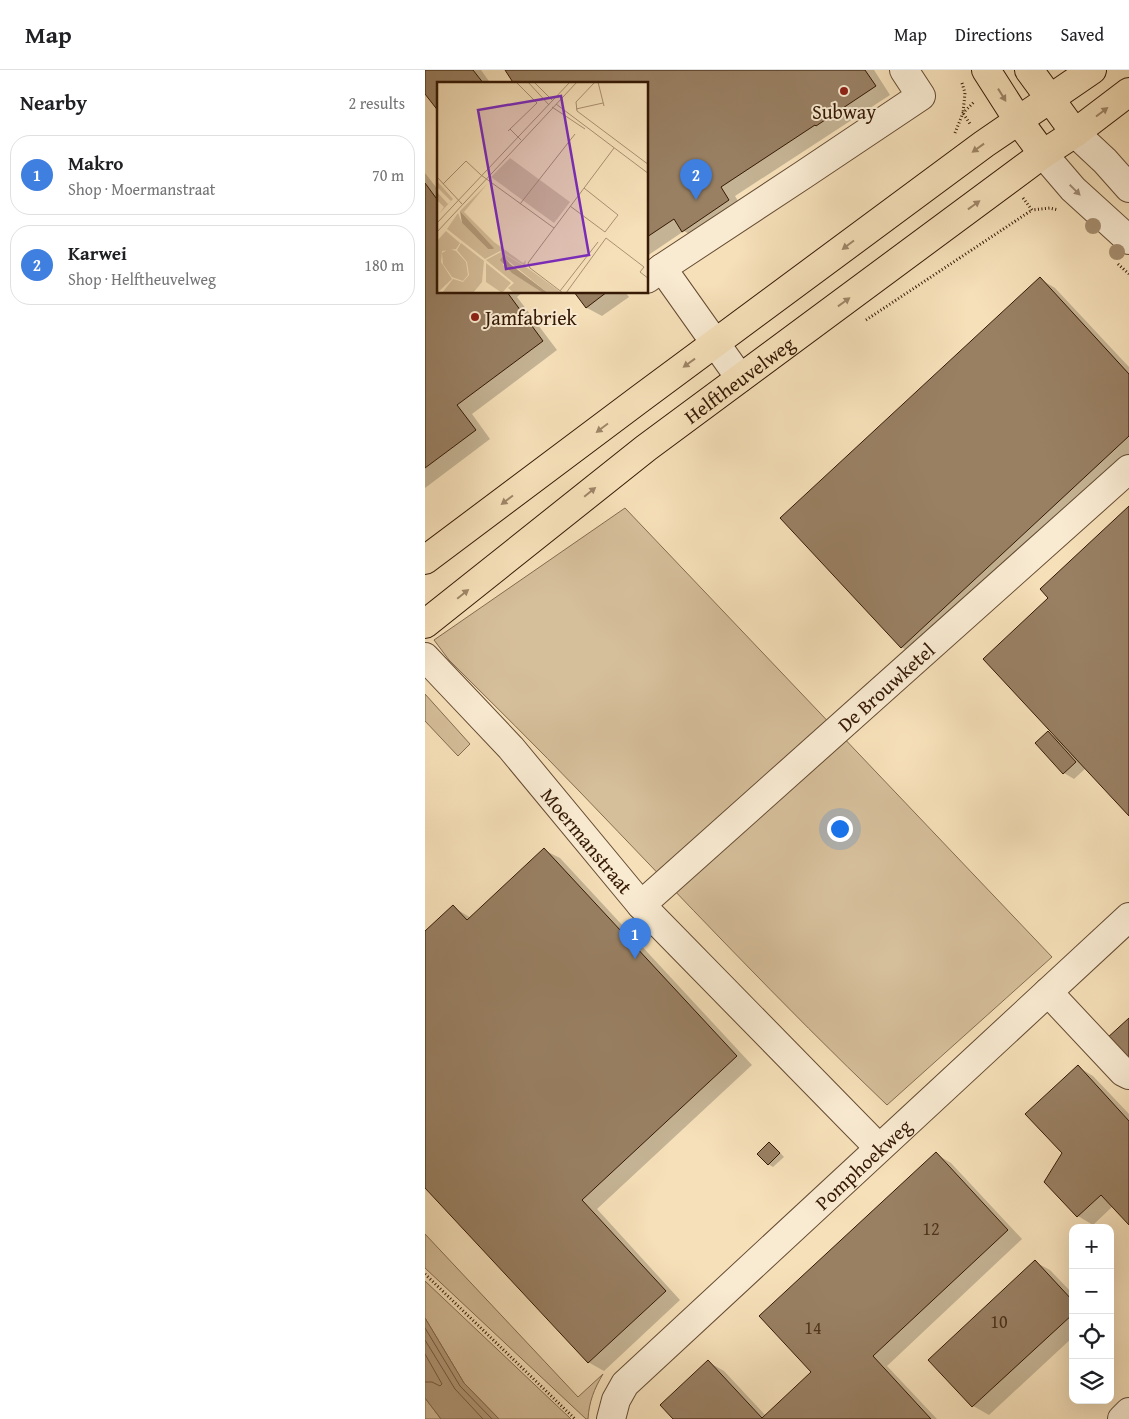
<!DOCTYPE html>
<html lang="en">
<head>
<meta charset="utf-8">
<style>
  body { margin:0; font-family:"Gentium Book Plus",serif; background:#f6f6f6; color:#202124 }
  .controls { position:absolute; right:15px; bottom:15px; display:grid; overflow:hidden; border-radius:10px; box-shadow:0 5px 20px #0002 }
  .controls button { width:45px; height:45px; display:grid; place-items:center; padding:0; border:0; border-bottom:1px solid #e0e0e0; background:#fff; color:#202124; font:25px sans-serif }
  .you { position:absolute; left:414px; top:758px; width:18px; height:18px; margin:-12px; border:4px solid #fff; border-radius:50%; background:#1a73e8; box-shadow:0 0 0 8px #1a73e833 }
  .badge { display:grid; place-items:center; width:32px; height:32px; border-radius:50%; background:#8f2418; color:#fff; font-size:16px; font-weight:700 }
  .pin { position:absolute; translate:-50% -41px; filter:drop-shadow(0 1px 2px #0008) }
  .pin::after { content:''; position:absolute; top:26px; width:18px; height:15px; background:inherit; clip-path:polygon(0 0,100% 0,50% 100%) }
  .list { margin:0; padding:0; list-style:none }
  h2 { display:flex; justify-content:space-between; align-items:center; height:65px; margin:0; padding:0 20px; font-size:21px }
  h2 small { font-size:16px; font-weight:400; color:#757577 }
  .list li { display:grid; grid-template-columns:32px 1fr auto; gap:15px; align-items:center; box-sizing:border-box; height:80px; margin:0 10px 10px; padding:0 10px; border:1px solid #e0e0e0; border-radius:20px }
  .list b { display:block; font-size:19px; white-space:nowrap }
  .list p { margin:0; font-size:16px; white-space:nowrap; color:#757577 }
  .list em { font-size:16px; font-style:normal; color:#757577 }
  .icon { flex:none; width:28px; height:28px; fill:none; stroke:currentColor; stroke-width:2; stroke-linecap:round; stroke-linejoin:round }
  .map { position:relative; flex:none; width:704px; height:1349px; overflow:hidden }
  header { display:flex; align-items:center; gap:30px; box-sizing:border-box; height:70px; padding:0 25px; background:#fff; border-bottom:1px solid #e0e0e0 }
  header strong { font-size:24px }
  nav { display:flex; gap:28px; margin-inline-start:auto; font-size:18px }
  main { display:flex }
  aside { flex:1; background:#fff }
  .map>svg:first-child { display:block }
  .green { fill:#d5be9a; stroke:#856c50 }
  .water { fill:#b49c7c; stroke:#81684c }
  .shadow { fill:#0003 }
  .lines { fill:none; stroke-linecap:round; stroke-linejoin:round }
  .shore { stroke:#745a40; stroke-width:1 }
  .building { fill:#998063; stroke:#351905 }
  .minor-casing { stroke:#654b32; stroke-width:30 }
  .major-casing { stroke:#351905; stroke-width:30 }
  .path { stroke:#351905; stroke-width:3; stroke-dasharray:1 2.5; stroke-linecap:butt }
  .minor { stroke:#f9ebd2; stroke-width:28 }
  .major { stroke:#f6e0b9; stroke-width:28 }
  .tree { fill:#a68e6f }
  .oneway { fill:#9f8668 }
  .oneway2 { fill:#a18c76 }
  .poi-dot { fill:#8f2418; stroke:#f9ebd2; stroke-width:2 }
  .labels { text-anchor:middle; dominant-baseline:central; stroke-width:4; stroke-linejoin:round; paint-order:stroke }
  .number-label { font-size:18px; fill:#4e331c }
  .poi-label { font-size:20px; fill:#351905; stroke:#f9ebd2 }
  .street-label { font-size:20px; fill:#351905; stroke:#f9ebd2 }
  .inset-road { fill:none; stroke:#a99071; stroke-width:1 }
  .view { fill:#7b2cbf; fill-opacity:0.15; stroke:#7b2cbf; stroke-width:2.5 }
  .inset-edge { fill:none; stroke:#351905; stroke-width:2.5 }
</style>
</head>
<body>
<header>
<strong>Map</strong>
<nav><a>Map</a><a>Directions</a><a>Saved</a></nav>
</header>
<main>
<aside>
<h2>Nearby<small>2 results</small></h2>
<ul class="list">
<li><span class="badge" style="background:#3f7fe0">1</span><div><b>Makro</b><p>Shop · Moermanstraat</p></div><em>70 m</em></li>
<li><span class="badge" style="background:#3f7fe0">2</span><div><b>Karwei</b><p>Shop · Helftheuvelweg</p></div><em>180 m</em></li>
</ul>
</aside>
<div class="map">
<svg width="704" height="1349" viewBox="0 0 704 1349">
  <rect width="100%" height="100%" fill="#f6e0b9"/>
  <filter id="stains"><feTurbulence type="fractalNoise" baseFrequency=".004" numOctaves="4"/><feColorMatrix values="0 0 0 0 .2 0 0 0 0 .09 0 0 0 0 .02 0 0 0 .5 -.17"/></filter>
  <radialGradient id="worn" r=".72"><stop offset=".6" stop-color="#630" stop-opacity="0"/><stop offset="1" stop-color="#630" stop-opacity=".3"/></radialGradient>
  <g class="green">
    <path d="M200,438L627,887L462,1035C356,934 256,827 155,722C112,677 68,634 24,590L9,570Z"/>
    <polygon points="0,624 45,674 33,686 0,651"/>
    <path d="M0,1164L153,1327L178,1304C169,1319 164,1332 163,1349H161L0,1198Z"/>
    <polygon points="0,1211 146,1349 74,1349 39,1313 0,1248"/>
    <polygon points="0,1328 16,1349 0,1349"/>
  </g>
  <polygon class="water" points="0,1248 39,1313 74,1349 16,1349 0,1328"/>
  <g class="shadow">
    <polygon points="0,0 56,0 66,14 14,14 0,21"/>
    <polygon points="82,0 449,0 465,25 310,126 318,139 273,169 259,161 222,186 222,14"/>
    <polygon points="0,103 14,121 14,222 98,222 92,227 132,280 47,344 65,369 0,418"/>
    <polygon points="615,209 630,218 704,297 704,389 492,586 476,577"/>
    <polygon points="150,222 200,222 204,227 177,246 162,238"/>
    <polygon points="704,438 704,744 661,698 649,709 639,703 623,662 633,669 625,528"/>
    <polygon points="119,780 135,788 327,995 172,1139 255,1230 179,1301 163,1292 0,1116 0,863 28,837 46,848"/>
    <polygon points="653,997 668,1006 704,1044 704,1154 688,1136 668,1155 653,1146 638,1083"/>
    <polygon points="345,1073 349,1076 359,1087 348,1097 343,1094"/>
    <polygon points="511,1084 526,1093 597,1169 462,1296 512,1349 250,1349 283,1292 299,1301 341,1346 388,1302"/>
    <polygon points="610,1192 625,1200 648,1224 648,1267 564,1345 548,1336 505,1290"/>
  </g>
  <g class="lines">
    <g class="shore">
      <polyline points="0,1258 35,1316 67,1349"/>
      <polyline points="0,1270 30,1319 58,1349"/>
      <polyline points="0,1284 17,1314 15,1316 7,1312 0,1312"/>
    </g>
  </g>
  <g class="building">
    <polygon points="0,0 48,0 59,14 14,14 14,42 0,24"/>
    <polygon points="80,0 440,0 451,16 391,56 390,55 296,117 304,130 257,162 249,149 222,167 222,14 89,14"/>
    <polygon points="0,113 14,132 14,222 82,222 118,271 32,335 51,360 0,398"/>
    <polygon points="615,207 704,304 704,366 476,578 355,448"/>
    <polygon points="149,222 182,222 161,238"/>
    <polygon points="704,436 704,746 558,589 623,528 615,519"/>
    <polygon points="623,661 651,692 638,704 610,673"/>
    <polygon points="119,778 312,986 157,1130 241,1221 163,1293 0,1118 0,861 28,835 42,850"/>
    <polygon points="704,948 704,994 681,969"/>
    <polygon points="653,995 704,1051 704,1155 676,1125 652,1147 619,1112 637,1083 600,1044"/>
    <polygon points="344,1072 355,1083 343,1095 332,1084"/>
    <polygon points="511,1082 583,1160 448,1286 506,1349 248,1349 235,1335 283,1290 337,1348 386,1302 334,1246"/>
    <polygon points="610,1190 648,1231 648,1244 547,1337 503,1290"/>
  </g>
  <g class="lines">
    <g class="minor-casing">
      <g id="minor">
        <polyline points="650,63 680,91 704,118"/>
        <polyline points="618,84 648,119 704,170"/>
        <polyline points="237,198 315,308"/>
        <polyline points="222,209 237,198 378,105 496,26 479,0"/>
        <path id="s1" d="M0,587L86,678L216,835L454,1078"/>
        <path id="s2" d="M216,835L704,399"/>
        <polyline points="623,922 698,1002 704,1005"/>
        <path id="s3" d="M186,1349L191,1330L200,1314L704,847"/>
        <polyline points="697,1349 704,1342"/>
      </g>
    </g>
    <g class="major-casing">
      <g id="major">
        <polyline points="561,0 593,50 618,84"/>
        <polyline points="604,0 650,63"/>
        <polyline points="0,490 216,328 559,74 667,0"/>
        <path id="s4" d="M0,554L221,378L618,84L650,63L704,22"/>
      </g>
    </g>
    <g class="path">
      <polyline points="537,13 540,23 538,43 545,54"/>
      <polyline points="530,63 538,43 550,31"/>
      <polyline points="598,128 607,140 625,138 633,140"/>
      <polyline points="693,194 704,204"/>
      <polyline points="441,250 607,140"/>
      <polyline points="0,1204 150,1349"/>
    </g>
    <use href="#minor" class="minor"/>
    <use href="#major" class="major"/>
  </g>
  <g class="tree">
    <circle cx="668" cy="156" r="8"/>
    <circle cx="692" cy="182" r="8"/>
  </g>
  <defs><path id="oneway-solid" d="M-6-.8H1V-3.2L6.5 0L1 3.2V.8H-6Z" transform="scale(1.25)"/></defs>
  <g class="oneway">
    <use href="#oneway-solid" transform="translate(577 25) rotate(58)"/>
    <use href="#oneway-solid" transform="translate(677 42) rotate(-37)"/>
    <use href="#oneway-solid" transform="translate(553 78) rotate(144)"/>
    <use href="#oneway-solid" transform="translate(549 135) rotate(-36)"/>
    <use href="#oneway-solid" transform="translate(423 175) rotate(143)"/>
    <use href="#oneway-solid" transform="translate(419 232) rotate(-36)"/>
    <use href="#oneway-solid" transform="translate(264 293) rotate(144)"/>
    <use href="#oneway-solid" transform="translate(177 358) rotate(143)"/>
    <use href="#oneway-solid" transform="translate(165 422) rotate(-39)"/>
    <use href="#oneway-solid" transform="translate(82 430) rotate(143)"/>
    <use href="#oneway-solid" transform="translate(38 524) rotate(-39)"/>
  </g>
  <use class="oneway2" href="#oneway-solid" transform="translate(650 120) rotate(45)"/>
  <g class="poi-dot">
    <circle cx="419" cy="21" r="5"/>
    <circle cx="50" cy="247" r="5"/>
  </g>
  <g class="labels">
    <g class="number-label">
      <text x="506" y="1158">12</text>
      <text x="574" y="1251">10</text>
      <text x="388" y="1257">14</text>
    </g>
    <g class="poi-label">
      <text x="419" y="41">Subway</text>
      <text x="60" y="247" text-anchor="start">Jamfabriek</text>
    </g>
    <g class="street-label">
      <text stroke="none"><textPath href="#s4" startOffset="398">Helftheuvelweg</textPath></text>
      <text stroke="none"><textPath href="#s2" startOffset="328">De Brouwketel</textPath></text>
      <text stroke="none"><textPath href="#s1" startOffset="245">Moermanstraat</textPath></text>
      <text stroke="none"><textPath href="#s3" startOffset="362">Pomphoekweg</textPath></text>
    </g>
  </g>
  <g transform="translate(12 12)">
    <rect width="211" height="211" fill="#f6e0b9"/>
    <path d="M73,76L133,120L117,141L54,95ZM0,99L16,117L2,132L7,125L0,118V110L11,122L14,119L0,105ZM51,101L27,130L57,160L86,181L89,178L88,184L63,169L48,177L10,147L21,131L25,141L51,167L57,166L23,129ZM9,149L23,161L19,167L5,169L4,180L15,197L0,211V159ZM24,161L47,179L45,200L36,211H5L16,197L26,200L32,193L30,180L20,168ZM12,167L19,169L29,180L31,193L26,199L15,195L6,182L5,171ZM64,170L92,187L125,211H111L65,174L66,183L106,211H77L71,206L77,201L49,178ZM49,181L74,201L65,211L49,200Z" fill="#d5be9a"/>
    <path d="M23,129L57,166L56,167H51L25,141ZM66,174L73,182L111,211H106L75,191L63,178Z" fill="#b49c7c"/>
    <path class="inset-road" d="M91,0L112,23M97,0L116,19M158,0L139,20L140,29L212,83M161,0L167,24M119,22L212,92M115,25L148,47M139,27L166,21M73,47L84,58M71,49L100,21L79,0M0,95L25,122M6,102L29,79L44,93L117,146M83,122L138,52M133,124L168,150L181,133L147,106M0,141L133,0M0,150L140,0M123,209L161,160M126,211L93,186L91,181L177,66M129,211L169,156L207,185L203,190L212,197"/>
    <path class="view" d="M124,14L152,173L69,187L41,28Z"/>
    <rect width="211" height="211" class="inset-edge"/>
  </g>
  <rect width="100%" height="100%" filter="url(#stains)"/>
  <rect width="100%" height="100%" fill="url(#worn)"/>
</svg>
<div class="controls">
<button>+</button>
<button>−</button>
<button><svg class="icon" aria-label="locate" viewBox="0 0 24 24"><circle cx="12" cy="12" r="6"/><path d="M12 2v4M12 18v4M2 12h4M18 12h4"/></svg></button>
<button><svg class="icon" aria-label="layers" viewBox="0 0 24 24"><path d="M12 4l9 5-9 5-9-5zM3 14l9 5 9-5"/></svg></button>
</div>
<div class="you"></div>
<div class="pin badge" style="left:210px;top:889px;background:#3f7fe0">1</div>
<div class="pin badge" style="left:271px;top:130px;background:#3f7fe0">2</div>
</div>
</main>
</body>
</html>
